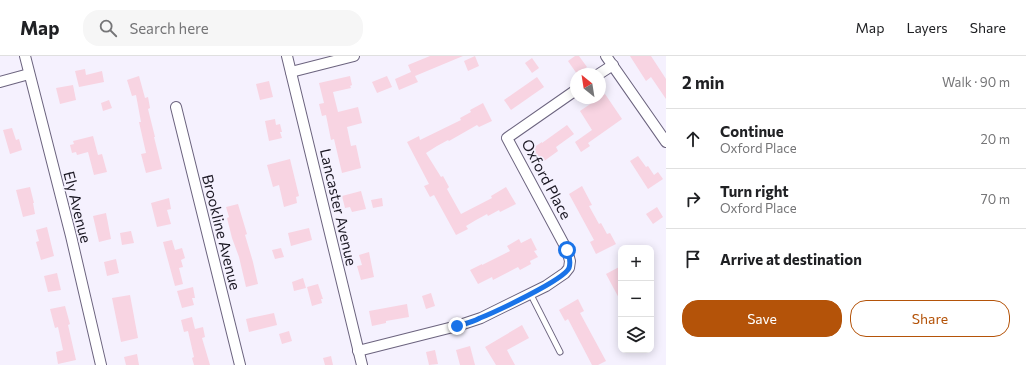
<!DOCTYPE html>
<html lang="en">
<head>
<meta charset="utf-8">
<style>
  body { margin:0; font-family:Commissioner,sans-serif; background:#f6f6f6; color:#202124 }
  .controls { position:absolute; right:12px; bottom:12px; display:grid; overflow:hidden; border-radius:8px; box-shadow:0 2px 10px #0003 }
  .controls button { width:36px; height:36px; display:grid; place-items:center; padding:0; border:0; border-bottom:1px solid #e0e0e0; background:#fff; color:#202124; font:20px sans-serif }
  .compass { position:absolute; left:570px; top:12px; width:36px; height:36px; border-radius:50%; background:#fff; box-shadow:0 2px 10px #0003; rotate:330deg }
  .stop { position:absolute; width:12px; height:12px; margin:-9px; border:3px solid #1a73e8; border-radius:50%; background:#fff }
  .stop.end { background:#1a73e8; border-color:#fff; box-shadow:0 1px 4px #0008 }
  .list { margin:0; padding:0; list-style:none }
  h2 { display:flex; justify-content:space-between; align-items:center; height:52px; margin:0; padding:0 16px; font-size:17px }
  h2 small { font-size:13px; font-weight:400; color:#757577 }
  .list li { display:grid; grid-template-columns:26px 1fr auto; gap:12px; align-items:center; box-sizing:border-box; height:60px; padding:0 16px; border-top:1px solid #e0e0e0 }
  .list b { display:block; font-size:15px; white-space:nowrap }
  .list p { margin:0; font-size:13px; white-space:nowrap; color:#757577 }
  .list em { font-size:13px; font-style:normal; color:#757577 }
  .actions { display:flex; gap:8px; padding:12px 16px }
  .actions a { flex:1; padding:9px 0; border:1px solid #b45309; border-radius:16px; text-align:center; font-size:14px; color:#b45309 }
  .actions .main { background:#b45309; color:#fff }
  .icon { flex:none; width:22px; height:22px; fill:none; stroke:currentColor; stroke-width:2; stroke-linecap:round; stroke-linejoin:round }
  .map { position:relative; flex:none; width:666px; height:309px; overflow:hidden }
  header { display:flex; align-items:center; gap:24px; box-sizing:border-box; height:56px; padding:0 20px; background:#fff; border-bottom:1px solid #e0e0e0 }
  header strong { font-size:19px }
  nav { display:flex; gap:22px; margin-inline-start:auto; font-size:14px }
  .search { width:280px; height:36px; background:#f6f6f6; display:flex; align-items:center; gap:10px; box-sizing:border-box; padding:0 14px; border-radius:16px; color:#757577; font-size:15px }
  main { display:flex }
  aside { flex:1; background:#fff }
  .map>svg:first-child { display:block }
  .building { fill:#f8d4e2 }
  .lines { fill:none; stroke-linecap:round; stroke-linejoin:round }
  .lane-casing { stroke:#6b637e; stroke-width:7 }
  .street-casing { stroke:#6b637e; stroke-width:12 }
  .lane { stroke:#fff; stroke-width:5 }
  .street { stroke:#fff; stroke-width:10 }
  .route { stroke:#1a73e8; stroke-width:5 }
  .labels { text-anchor:middle; dominant-baseline:central; stroke-width:3.5; stroke-linejoin:round; paint-order:stroke }
  .street-label { font-size:15px; fill:#1c1924; stroke:#f5f1fe }
</style>
</head>
<body>
<header>
<strong>Map</strong>
<div class="search"><svg class="icon" aria-label="search" viewBox="0 0 24 24"><circle cx="10" cy="10" r="6"/><path d="M15 15l6 6"/></svg>Search here</div>
<nav><a>Map</a><a>Layers</a><a>Share</a></nav>
</header>
<main>
<div class="map">
<svg width="666" height="309" viewBox="0 0 666 309">
  <rect width="100%" height="100%" fill="#f5f1fe"/>
  <g class="building">
    <polygon points="430,0 463,0 415,20 418,26 399,34 395,23 411,16 408,9"/>
    <polygon points="475,0 479,10 468,15 464,5"/>
    <polygon points="575,0 579,0 587,11 577,18 568,5"/>
    <polygon points="630,0 651,0 666,23 666,43 651,21 646,25"/>
    <polygon points="532,2 539,12 532,17 525,7"/>
    <polygon points="85,13 86,19 102,15 104,26 79,31 75,15"/>
    <polygon points="139,20 145,42 148,41 150,52 148,53 155,81 154,81 162,113 146,117 141,98 146,97 139,66 141,66 136,39 132,40 127,24"/>
    <polygon points="350,20 352,29 350,30 351,32 333,36 338,56 358,51 362,67 347,71 351,90 356,89 361,112 342,117 334,83 331,84 326,59 322,60 319,48 324,47 319,27"/>
    <polygon points="387,20 392,31 377,37 372,26"/>
    <polygon points="537,21 544,31 511,54 504,44"/>
    <polygon points="269,25 273,41 260,44 256,28"/>
    <polygon points="73,29 76,44 60,48 56,32"/>
    <polygon points="605,38 622,63 588,87 590,90 581,96 575,86 592,74 580,55"/>
    <polygon points="109,44 112,52 103,55 101,47"/>
    <polygon points="483,47 492,65 479,71 477,69 449,85 448,84 437,90 426,97 441,121 443,120 449,131 447,133 461,158 492,142 491,140 506,131 516,148 500,156 499,154 488,160 487,158 476,164 466,170 468,173 456,179 434,139 430,141 424,130 429,128 407,86 419,80 420,84 461,64 460,62 471,56 470,54"/>
    <polygon points="275,63 276,69 280,68 282,76 280,76 282,82 269,85 265,65"/>
    <polygon points="567,69 574,78 556,91 558,95 540,108 530,94 542,86 542,87"/>
    <polygon points="12,72 16,84 19,83 22,94 10,98 3,74"/>
    <polygon points="93,80 98,99 102,98 107,116 94,119 88,96 77,99 76,96 72,97 70,89 74,88 73,85"/>
    <polygon points="638,100 646,111 648,110 654,119 658,116 663,123 648,133 630,105"/>
    <polygon points="290,103 299,140 296,141 297,147 284,151 279,129 273,131 267,109"/>
    <polygon points="582,130 592,149 589,150 599,168 601,167 607,178 610,177 616,188 596,198 590,186 594,184 569,138"/>
    <polygon points="30,131 34,147 33,147 35,158 23,161 16,134"/>
    <polygon points="361,135 366,153 352,156 350,151 345,152 342,140"/>
    <polygon points="169,142 171,153 167,154 171,168 157,171 151,147"/>
    <polygon points="382,142 383,150 373,152 371,144"/>
    <polygon points="238,148 247,178 245,179 253,206 258,228 246,231 239,201 232,182 227,162 229,161 226,151"/>
    <polygon points="657,151 663,161 653,168 646,158"/>
    <polygon points="106,157 111,183 99,186 93,160"/>
    <polygon points="47,171 54,200 41,204 36,186 39,185 36,174"/>
    <polygon points="309,172 312,184 291,190 288,177"/>
    <polygon points="131,175 134,187 122,189 120,177"/>
    <polygon points="531,182 537,194 534,195 538,201 530,205 531,208 520,214 518,211 493,224 492,221 478,228 470,214 482,208 482,209 510,195 507,190 519,183 521,187"/>
    <polygon points="172,184 175,194 182,192 185,202 181,204 183,211 179,212 183,228 175,230 163,186"/>
    <polygon points="281,192 284,201 275,203 272,194"/>
    <polygon points="369,196 374,221 361,224 357,210 362,209 359,199"/>
    <polygon points="116,203 119,217 107,220 104,206"/>
    <polygon points="621,210 621,246 606,218"/>
    <polygon points="57,217 61,234 48,236 44,220"/>
    <polygon points="303,222 306,232 294,235 292,226"/>
    <polygon points="318,228 323,243 321,243 322,247 312,250 307,231"/>
    <polygon points="193,231 195,242 192,242 194,249 182,252 177,235"/>
    <polygon points="431,237 435,250 426,253 422,240"/>
    <polygon points="130,239 138,282 121,286 112,242"/>
    <polygon points="578,243 584,255 580,257 606,305 598,309 592,309 568,263 565,265 559,254"/>
    <polygon points="407,248 409,261 386,265 386,267 372,270 369,255"/>
    <polygon points="65,250 70,268 68,269 76,304 58,308 56,296 63,294 58,271 55,272 50,253"/>
    <polygon points="274,257 277,269 249,276 246,263"/>
    <polygon points="192,261 195,273 203,271 205,281 202,282 210,309 194,309 192,302 194,301 188,275 184,276 181,264"/>
    <polygon points="522,269 529,282 507,294 515,309 496,309 485,291"/>
    <polygon points="289,275 292,285 282,288 279,278"/>
    <polygon points="470,290 475,309 460,309 456,294"/>
    <polygon points="435,294 438,308 429,309 426,296"/>
    <polygon points="137,298 139,309 126,309 124,301"/>
    <polygon points="331,300 333,309 325,309 323,302"/>
  </g>
  <g class="lines">
    <g class="lane-casing">
      <polyline id="lane" points="530,237 560,296"/>
    </g>
    <g class="street-casing">
      <g id="street">
        <polyline points="25,0 71,180 101,309"/>
        <polyline points="287,0 362,309"/>
        <polyline points="606,0 666,86"/>
        <polyline points="291,16 354,0"/>
        <polyline points="599,18 613,9"/>
        <polyline points="0,26 29,18"/>
        <polyline points="176,51 240,309"/>
        <polyline points="358,295 457,270 481,262 493,256 546,230 565,217 569,212 570,205 567,194 507,82 576,34"/>
      </g>
    </g>
    <use href="#lane" class="lane"/>
    <use href="#street" class="street"/>
  </g>
  <g class="lines">
    <path class="route" d="M457,270C465,268 473,266 480,262C495,256 564,224 569,212C571,206 569,199 567,194"/>
  </g>
  <g class="labels">
    <g class="street-label">
      <text transform="translate(547 123) rotate(62)">Oxford Place</text>
      <text transform="translate(78 151) rotate(76)">Ely Avenue</text>
      <text transform="translate(339 151) rotate(77)">Lancaster Avenue</text>
      <text transform="translate(222 176) rotate(76)">Brookline Avenue</text>
    </g>
  </g>
</svg>
<div class="controls">
<button>+</button>
<button>−</button>
<button><svg class="icon" aria-label="layers" viewBox="0 0 24 24"><path d="M12 4l9 5-9 5-9-5zM3 14l9 5 9-5"/></svg></button>
</div>
<svg class="compass" viewBox="-18 -18 36 36"><path d="M0-13l5 13h-10z" fill="#e53935"/><path d="M0 13l5-13h-10z" fill="#757577"/></svg>
<div class="stop" style="left:567px;top:194px"></div>
<div class="stop end" style="left:457px;top:270px"></div>
</div>
<aside>
<h2>2 min<small>Walk · 90 m</small></h2>
<ul class="list">
<li><svg class="icon" aria-label="ahead" viewBox="0 0 24 24"><path d="M12 20V5M6 11l6-6 6 6"/></svg><div><b>Continue</b><p>Oxford Place</p></div><em>20 m</em></li>
<li><svg class="icon" aria-label="right" viewBox="0 0 24 24"><path d="M7 20v-9h11M14 6l5 5-5 5"/></svg><div><b>Turn right</b><p>Oxford Place</p></div><em>70 m</em></li>
<li><svg class="icon" aria-label="arrive" viewBox="0 0 24 24"><path d="M6 21V4h12l-3 4 3 4H6"/></svg><div><b>Arrive at destination</b></div></li>
</ul>
<div class="actions"><a class="main">Save</a><a>Share</a></div>
</aside>
</main>
</body>
</html>
